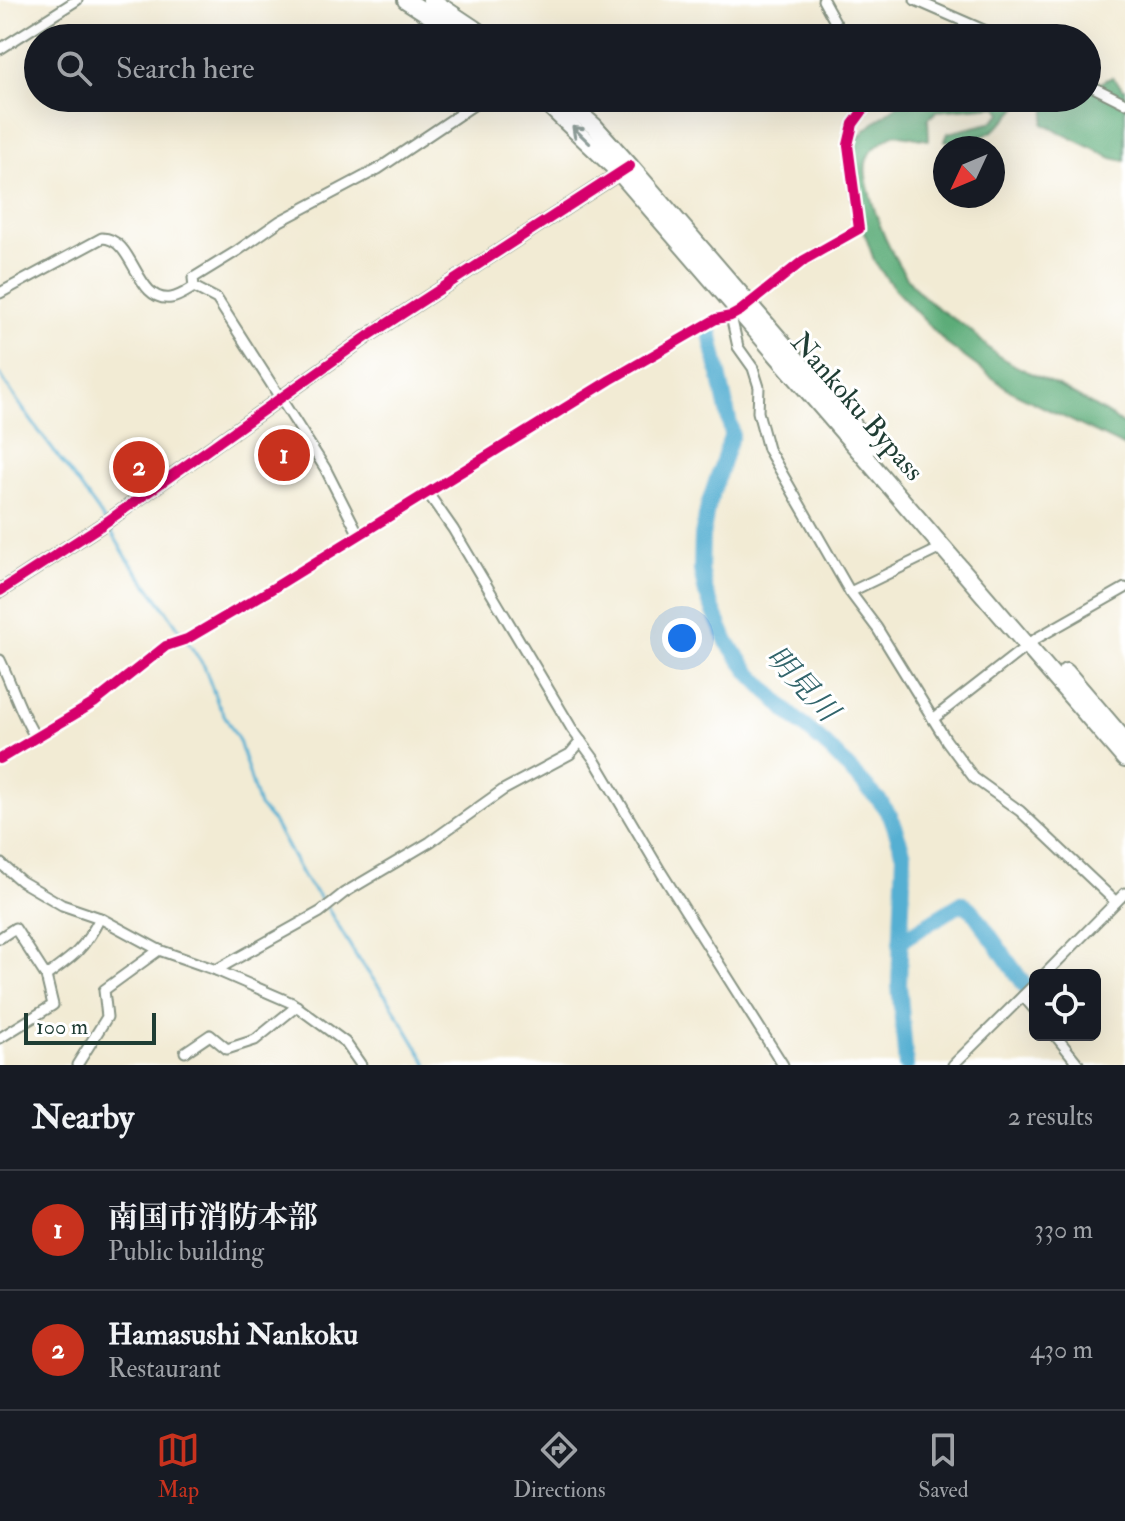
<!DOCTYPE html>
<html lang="en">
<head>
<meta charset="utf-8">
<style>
  body { margin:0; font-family:"IM FELL Double Pica","Noto Serif JP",serif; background:#20242c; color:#f1f3f6 }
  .controls { position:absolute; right:24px; bottom:24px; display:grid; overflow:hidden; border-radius:12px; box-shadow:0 8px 32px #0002 }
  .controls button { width:72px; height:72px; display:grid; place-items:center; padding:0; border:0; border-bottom:2px solid #363941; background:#171b24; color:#f1f3f6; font:40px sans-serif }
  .compass { position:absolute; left:933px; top:136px; width:72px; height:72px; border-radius:50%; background:#171b24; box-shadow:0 8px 32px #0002; rotate:226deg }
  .scale { position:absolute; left:24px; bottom:20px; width:132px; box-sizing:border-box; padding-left:8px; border:4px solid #1f3d34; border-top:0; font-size:22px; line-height:28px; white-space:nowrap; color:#1f3d34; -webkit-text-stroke:6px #fff; paint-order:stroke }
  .you { position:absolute; left:682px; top:638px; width:28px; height:28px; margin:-20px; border:6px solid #fff; border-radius:50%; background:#1a73e8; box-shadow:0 0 0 12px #1a73e833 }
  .badge { display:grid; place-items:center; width:52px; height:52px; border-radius:50%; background:#c8321e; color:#fff; font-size:26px; font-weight:700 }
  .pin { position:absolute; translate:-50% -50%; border:4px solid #fff; box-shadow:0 2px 8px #0006 }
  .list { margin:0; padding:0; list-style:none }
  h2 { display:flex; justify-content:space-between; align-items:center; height:104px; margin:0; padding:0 32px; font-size:34px }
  h2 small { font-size:26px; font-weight:400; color:#9ea1a6 }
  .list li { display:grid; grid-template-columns:52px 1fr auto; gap:24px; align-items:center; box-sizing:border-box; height:120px; padding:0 32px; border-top:2px solid #363941 }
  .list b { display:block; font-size:30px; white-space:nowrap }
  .list p { margin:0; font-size:26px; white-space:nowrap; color:#9ea1a6 }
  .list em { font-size:26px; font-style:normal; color:#9ea1a6 }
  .icon { flex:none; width:44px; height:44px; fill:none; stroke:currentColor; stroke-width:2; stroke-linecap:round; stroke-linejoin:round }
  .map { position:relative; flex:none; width:1125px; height:1065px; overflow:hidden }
  .search { position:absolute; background:#171b24; box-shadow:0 8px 32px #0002; left:24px; right:24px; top:24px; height:88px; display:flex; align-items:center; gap:20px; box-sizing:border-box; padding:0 28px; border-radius:44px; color:#9ea1a6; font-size:30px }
  .sheet { height:344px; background:#171b24 }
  nav { display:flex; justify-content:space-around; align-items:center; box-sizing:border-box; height:112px; border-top:2px solid #363941; background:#171b24; font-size:22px; color:#9ea1a6 }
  nav a { display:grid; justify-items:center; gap:4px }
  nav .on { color:#c8321e }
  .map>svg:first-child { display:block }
  .forest { fill:#5cac78; stroke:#3e7456; stroke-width:2 }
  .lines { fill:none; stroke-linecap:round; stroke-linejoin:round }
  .stream { stroke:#54afd2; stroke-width:3 }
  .river { stroke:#54afd2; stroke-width:16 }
  .minor-casing { stroke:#889484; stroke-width:13 }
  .tertiary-casing { stroke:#889484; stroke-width:16 }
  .trunk-casing { stroke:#889484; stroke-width:20 }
  .minor { stroke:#fff; stroke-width:9 }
  .tertiary { stroke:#fff; stroke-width:12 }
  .trunk { stroke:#fff; stroke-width:16 }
  .cycleway-casing { stroke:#fff; stroke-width:15 }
  .cycleway { stroke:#d6006c; stroke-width:10 }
  .oneway { stroke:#8f9e9a }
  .labels { text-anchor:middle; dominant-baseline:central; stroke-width:6; stroke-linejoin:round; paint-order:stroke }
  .street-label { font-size:28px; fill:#1f3d34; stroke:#fff }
  .water-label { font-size:30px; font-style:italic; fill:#32656b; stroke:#fff }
</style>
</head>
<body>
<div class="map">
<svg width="1125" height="1065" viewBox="0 0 1125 1065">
  <rect width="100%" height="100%" fill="#fff"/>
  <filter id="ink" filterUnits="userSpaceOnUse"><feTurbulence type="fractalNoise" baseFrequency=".0125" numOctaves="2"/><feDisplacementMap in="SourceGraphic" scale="16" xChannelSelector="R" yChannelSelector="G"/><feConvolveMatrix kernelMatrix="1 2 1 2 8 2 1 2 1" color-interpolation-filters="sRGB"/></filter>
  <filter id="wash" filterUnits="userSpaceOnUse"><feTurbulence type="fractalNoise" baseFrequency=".006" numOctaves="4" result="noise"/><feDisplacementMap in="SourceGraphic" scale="32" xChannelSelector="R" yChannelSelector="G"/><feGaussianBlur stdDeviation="1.8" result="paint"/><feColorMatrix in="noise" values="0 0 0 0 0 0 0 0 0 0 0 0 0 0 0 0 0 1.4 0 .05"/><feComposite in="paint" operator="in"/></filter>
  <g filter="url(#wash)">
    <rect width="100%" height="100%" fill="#f2ebd4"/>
    <g class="forest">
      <polygon points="1112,77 1125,90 1125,161 1112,158 1043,124 1047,107 1055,98 1087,98 1087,90"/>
      <path d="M907,98H1012L1019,106C991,137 985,139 945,141L948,133L990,123L1002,113L997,106L937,111L928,119L929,140L895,134C862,153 861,162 871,198C880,231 899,275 925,298C939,311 956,319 970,330C979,338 987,348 997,355C1016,368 1036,375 1056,385C1080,397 1102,411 1125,425V447L1012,392L948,345L898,293L875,263L852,197L846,169L848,149L866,129Z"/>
    </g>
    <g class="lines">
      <g class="stream">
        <path d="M0,374C31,426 71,470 104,520"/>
        <polyline points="108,526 127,558 166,610 204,666 218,704 239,741 259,806 274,823 304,878 325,904 358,959 389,1000 428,1065"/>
      </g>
      <g class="river">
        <polyline points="709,328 732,434 708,506 702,536 701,570 706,593 727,642 750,673 789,713 825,744 879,800 891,817 904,854 899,984 906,1065"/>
        <polyline points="900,941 962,903 972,910 1026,987"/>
        <polyline points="1029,996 1035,1003"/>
      </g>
    </g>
  </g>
  <g filter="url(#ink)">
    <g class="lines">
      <g class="minor-casing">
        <g id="minor">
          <polyline points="823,0 844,38"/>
          <polyline points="915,0 1002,38"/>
          <polyline points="0,49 77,0"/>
          <polyline points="1087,84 1125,103"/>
          <polyline points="194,287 193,278 237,251 280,221 378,169 484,98"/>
          <polyline points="194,287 217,299 325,468 359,535"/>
          <path d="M0,293L102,238C135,238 135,303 171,298C179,297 187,291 194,287"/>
          <polyline points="731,316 738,347 753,368 759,387 758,412 768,449 850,592 877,628 946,740 974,778 1020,811 1116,902"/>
          <polyline points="427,492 453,529 572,729 594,759 661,872 783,1065"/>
          <polyline points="850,592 943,547"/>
          <path d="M0,660C13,687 20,713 36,738"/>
          <polyline points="933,719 1037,638 1125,588"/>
          <polyline points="0,759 94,703 166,646 187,639 267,592 610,380 716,319 731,316 740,311 804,260 859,229 848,145 853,124 872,98"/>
          <polyline points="0,863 21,881 62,905 100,918 159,950 216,970 292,1003 345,1042 361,1065"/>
          <path d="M0,938L15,928L46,976C74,956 84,949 100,918"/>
          <polyline points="216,970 320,912 344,893 430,842 503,790 570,754 581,741"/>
          <polyline points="1044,975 1125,893"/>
          <polyline points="1023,996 1035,1010"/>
          <polyline points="1055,1035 1079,1065"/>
          <polyline points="0,1038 53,1005 46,976"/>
          <polyline points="185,1052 210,1035 227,1049 255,1040 297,1006"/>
          <polyline points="77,1065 107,1017 104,990 159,950"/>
          <polyline points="953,1065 1035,984"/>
        </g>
      </g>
      <g class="tertiary-casing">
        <polyline id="tertiary" points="0,591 102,525 368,336 624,170"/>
      </g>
      <g class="trunk-casing">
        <g id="trunk">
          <polyline points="406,0 465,38"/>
          <polyline points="431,0 488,38"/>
          <polyline points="541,98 620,173 1125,759"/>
          <polyline points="562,98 594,126 630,166 871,446"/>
          <polyline points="1066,672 1125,741"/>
        </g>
      </g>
      <use href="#minor" class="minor"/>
      <use href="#tertiary" class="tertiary"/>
      <use href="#trunk" class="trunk"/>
      <g class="cycleway-casing">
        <g id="cycleway">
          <polyline points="0,591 102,525 368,336 630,166"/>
          <polyline points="0,759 94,703 166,646 187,639 267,592 610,380 716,319 731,316 740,311 804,260 859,229 848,145 853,124 872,98"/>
        </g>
      </g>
      <use href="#cycleway" class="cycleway"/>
    </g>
    <defs><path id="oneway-shaft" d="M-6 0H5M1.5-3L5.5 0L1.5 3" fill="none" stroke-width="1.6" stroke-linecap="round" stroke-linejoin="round" transform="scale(2)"/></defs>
    <use class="oneway" href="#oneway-shaft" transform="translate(581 135) rotate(-136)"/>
  </g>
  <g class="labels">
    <g class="street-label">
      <text transform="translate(857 407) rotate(49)">Nankoku Bypass</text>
    </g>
    <g class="water-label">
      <text transform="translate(802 684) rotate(47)">明見川</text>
    </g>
  </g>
</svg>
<div class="controls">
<button><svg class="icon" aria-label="locate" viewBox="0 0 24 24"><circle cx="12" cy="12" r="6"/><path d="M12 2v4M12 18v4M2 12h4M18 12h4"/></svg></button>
</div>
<svg class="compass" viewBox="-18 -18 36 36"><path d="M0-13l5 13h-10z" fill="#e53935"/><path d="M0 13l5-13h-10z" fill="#9ea1a6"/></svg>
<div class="scale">100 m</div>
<div class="you"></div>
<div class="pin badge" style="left:284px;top:455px">1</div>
<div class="pin badge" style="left:139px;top:467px">2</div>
<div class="search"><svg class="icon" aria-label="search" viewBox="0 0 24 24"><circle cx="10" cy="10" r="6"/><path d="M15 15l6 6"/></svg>Search here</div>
</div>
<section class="sheet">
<h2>Nearby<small>2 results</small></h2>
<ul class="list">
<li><span class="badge">1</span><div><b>南国市消防本部</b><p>Public building</p></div><em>330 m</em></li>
<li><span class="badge">2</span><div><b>Hamasushi Nankoku</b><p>Restaurant</p></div><em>430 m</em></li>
</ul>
</section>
<nav>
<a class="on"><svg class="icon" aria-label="map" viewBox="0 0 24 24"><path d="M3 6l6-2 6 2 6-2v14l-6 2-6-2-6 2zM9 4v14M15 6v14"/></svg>Map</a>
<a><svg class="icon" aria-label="directions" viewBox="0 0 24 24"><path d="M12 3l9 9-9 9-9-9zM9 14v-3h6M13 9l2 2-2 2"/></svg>Directions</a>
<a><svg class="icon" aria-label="saved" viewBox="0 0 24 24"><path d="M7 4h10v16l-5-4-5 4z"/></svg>Saved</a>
</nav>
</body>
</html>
